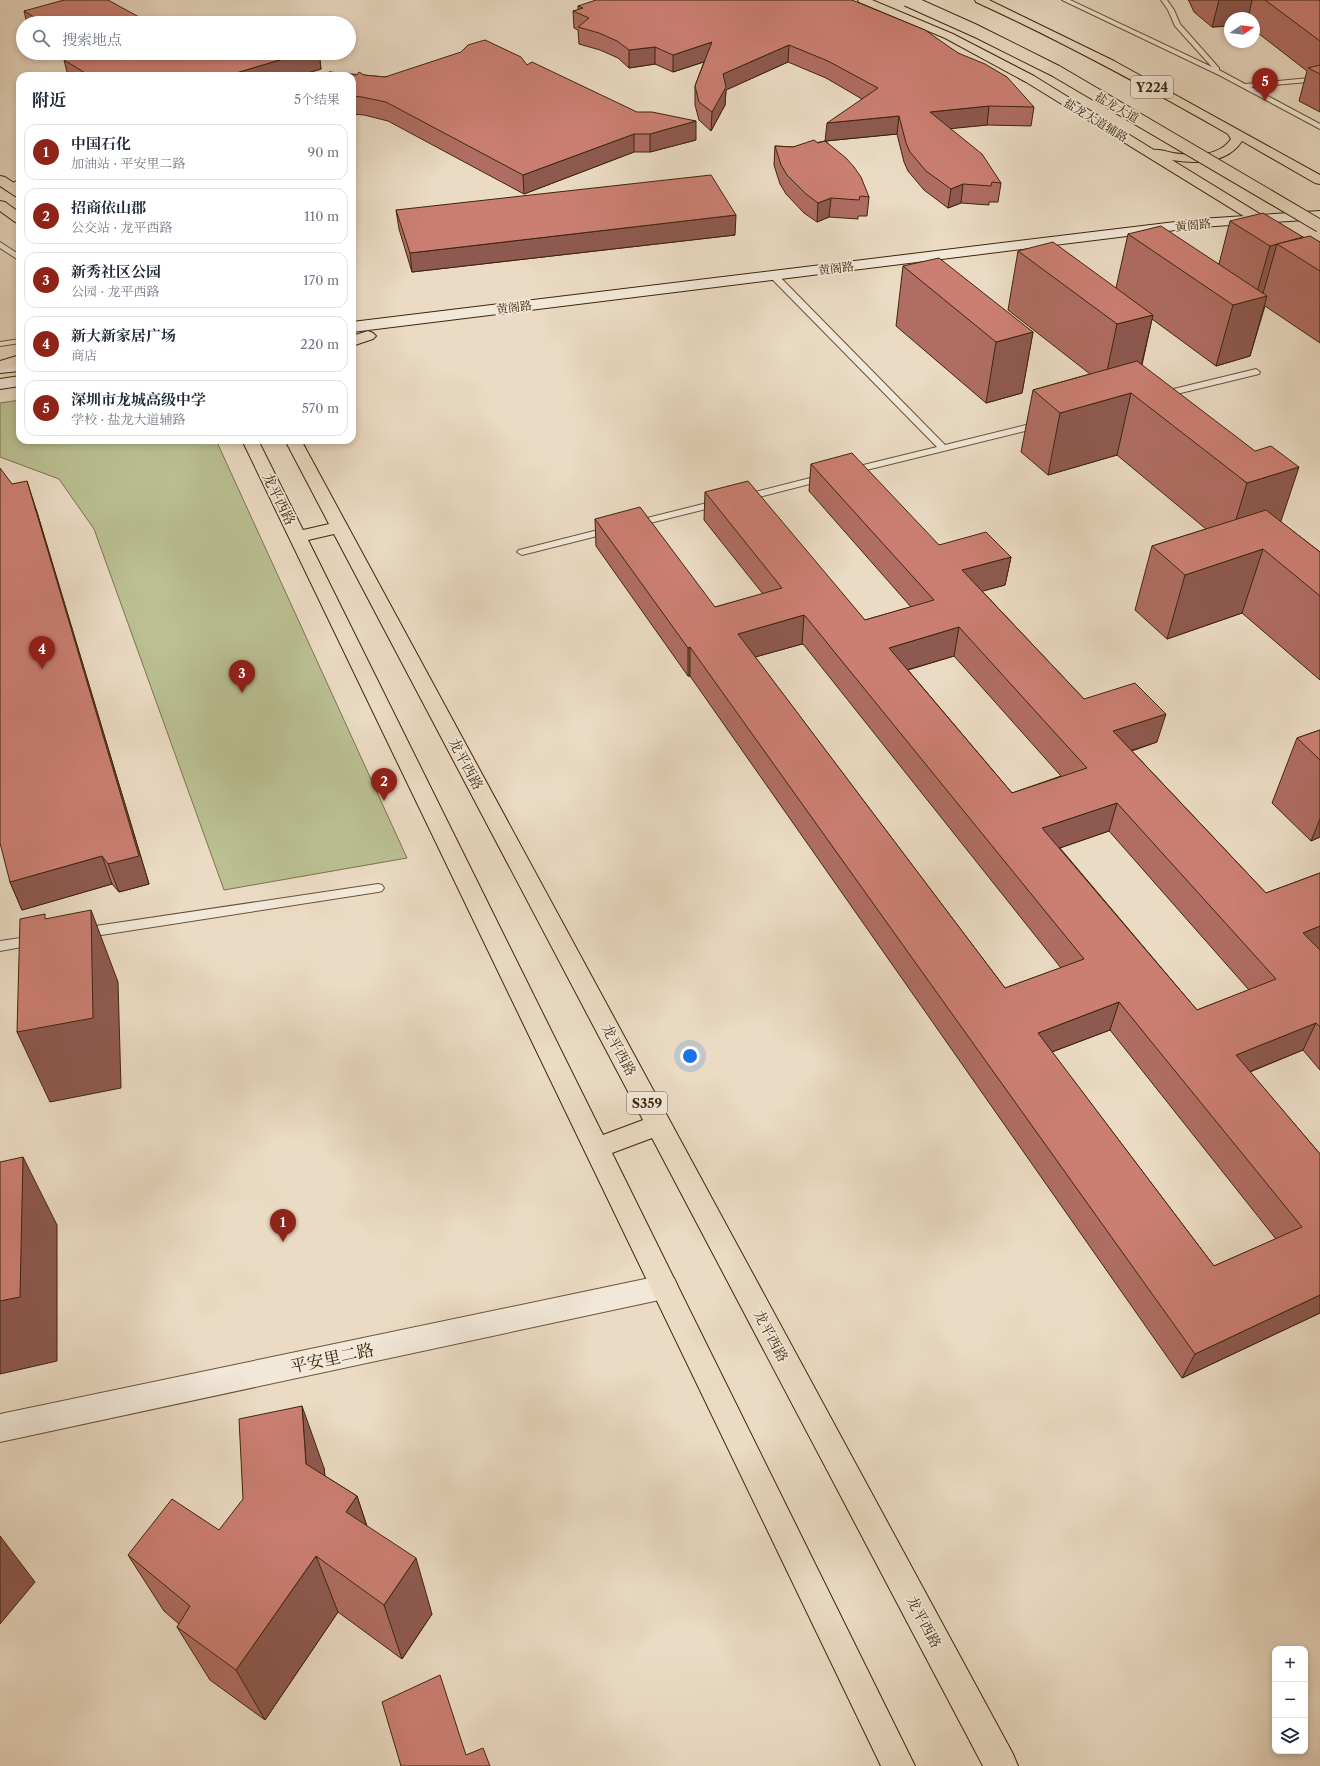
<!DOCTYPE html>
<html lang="zh">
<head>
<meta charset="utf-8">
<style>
  body { margin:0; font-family:"Libre Caslon Text","Noto Serif SC",serif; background:#f6f6f7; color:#1f2937 }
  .controls { position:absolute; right:12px; bottom:12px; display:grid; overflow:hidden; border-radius:8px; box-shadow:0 2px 6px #0003 }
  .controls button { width:36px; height:36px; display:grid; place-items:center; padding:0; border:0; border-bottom:1px solid #e0e1e3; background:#fff; color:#1f2937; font:20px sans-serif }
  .compass { position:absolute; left:1224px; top:12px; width:36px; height:36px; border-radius:50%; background:#fff; box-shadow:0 2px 6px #0003; rotate:77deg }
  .you { position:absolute; left:690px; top:1056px; width:14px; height:14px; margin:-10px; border:3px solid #fff; border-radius:50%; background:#1a73e8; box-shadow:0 0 0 6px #1a73e833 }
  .badge { display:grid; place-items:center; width:26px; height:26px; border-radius:50%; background:#8f2418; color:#fff; font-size:13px; font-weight:700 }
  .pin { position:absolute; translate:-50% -33px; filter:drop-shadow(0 1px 2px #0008) }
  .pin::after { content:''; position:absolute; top:21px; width:14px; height:12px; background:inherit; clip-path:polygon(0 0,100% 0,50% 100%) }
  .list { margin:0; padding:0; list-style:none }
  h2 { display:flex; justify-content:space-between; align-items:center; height:52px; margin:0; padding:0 16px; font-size:17px }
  h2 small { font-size:13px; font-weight:400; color:#747a83 }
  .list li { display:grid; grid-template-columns:26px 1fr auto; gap:12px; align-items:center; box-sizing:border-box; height:56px; margin:0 8px 8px; padding:0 8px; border:1px solid #e0e1e3; border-radius:12px }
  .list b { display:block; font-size:15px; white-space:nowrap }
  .list p { margin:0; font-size:13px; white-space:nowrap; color:#747a83 }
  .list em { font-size:13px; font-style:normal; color:#747a83 }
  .icon { flex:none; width:22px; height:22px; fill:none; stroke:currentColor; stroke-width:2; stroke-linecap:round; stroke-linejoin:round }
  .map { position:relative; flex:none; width:1320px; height:1766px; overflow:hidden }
  .search { position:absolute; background:#fff; box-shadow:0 2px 6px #0003; left:16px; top:16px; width:340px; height:44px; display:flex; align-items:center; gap:10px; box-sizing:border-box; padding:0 14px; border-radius:22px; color:#747a83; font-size:15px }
  .panel { position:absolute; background:#fff; box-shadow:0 2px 6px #0003; left:16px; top:72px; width:340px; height:372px; border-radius:12px }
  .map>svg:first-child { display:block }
  .green { fill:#bac092; stroke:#7c734d }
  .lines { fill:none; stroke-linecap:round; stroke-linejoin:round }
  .lane-casing { stroke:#695337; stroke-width:2 }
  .street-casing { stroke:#695337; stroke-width:2 }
  .secondary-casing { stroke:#3e2608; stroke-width:2 }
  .primary-casing { stroke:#3e2608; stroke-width:2 }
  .lane { fill:#f2e8d9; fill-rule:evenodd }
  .street { fill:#f2e8d9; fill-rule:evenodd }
  .secondary { fill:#f2e8d9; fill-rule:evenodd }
  .primary { fill:#ebdbc4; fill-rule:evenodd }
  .highway-bridge-casing { stroke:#3e2608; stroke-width:14; stroke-linecap:butt }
  .highway-bridge { stroke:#ebdbc4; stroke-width:12 }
  .wall { fill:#af6d63; stroke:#3e2608; fill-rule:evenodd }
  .shaded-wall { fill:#8e5950; stroke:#3e2608 }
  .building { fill:#cb7f73; stroke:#3e2608; fill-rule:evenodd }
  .labels { text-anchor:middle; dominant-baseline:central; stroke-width:3.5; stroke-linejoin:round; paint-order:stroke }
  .far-street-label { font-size:12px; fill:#3e2608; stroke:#f2e8d9 }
  .shield { fill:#f2e8d9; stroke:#746047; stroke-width:1 }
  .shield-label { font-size:13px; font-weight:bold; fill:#3e2608 }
  .street-label { font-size:14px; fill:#3e2608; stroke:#f2e8d9 }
  .near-street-label { font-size:17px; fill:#3e2608; stroke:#f2e8d9 }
</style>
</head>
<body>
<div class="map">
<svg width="1320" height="1766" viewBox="0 0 1320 1766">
  <rect width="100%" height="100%" fill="#ebdbc4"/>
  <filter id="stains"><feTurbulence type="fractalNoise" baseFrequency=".005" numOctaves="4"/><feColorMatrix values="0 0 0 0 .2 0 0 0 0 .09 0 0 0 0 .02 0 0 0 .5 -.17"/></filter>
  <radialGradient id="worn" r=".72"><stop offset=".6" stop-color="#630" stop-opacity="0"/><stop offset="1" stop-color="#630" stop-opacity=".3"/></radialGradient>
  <polygon class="green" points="20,400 20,440 216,440 407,858 224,890 94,529 59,479 0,457 0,403"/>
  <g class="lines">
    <g class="lane-casing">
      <g id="lane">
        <polygon points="1062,0 1070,0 1212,67 1175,26 1168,10 1161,0 1167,0 1174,10 1180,24 1219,68 1219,70 1245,84 1320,77 1320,81 1251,87 1320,124 1320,129 1219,75"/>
        <polygon points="20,180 20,184 9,188 5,186"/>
        <polygon points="0,242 20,255 20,261 0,248"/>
        <polygon points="770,273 776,273 945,445 1042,421 1046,424 1045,426 850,474 847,473 845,471 847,469 937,447 770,277"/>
        <polygon points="20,339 20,343 0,346 0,342"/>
        <polygon points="1256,369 1260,372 1259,374 1160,398 1156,395 1157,393"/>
        <polygon points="826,474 831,477 829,479 743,501 738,498 740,496"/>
        <polygon points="719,500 722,501 724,503 722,505 634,527 629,524 631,522"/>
        <polygon points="610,527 615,530 613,532 522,555 517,552 519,550"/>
        <polygon points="378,884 382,885 384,888 382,891 378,892 82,938 78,936 76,933 78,930 82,928"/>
        <polygon points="34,936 38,938 40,941 38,944 0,951 0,941"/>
      </g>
    </g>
    <g class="street-casing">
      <polygon id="street" points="664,1275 674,1278 678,1287 674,1296 664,1299 0,1442 0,1414"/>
    </g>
    <g class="secondary-casing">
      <g id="secondary">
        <polygon points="1320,211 1320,219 1200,227 352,332 352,322 1200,219"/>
        <polygon points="20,361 20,371 0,373 0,363"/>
        <polygon points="20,376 20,386 0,389 0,379"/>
      </g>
    </g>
    <g class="primary-casing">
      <g id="primary">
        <path d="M858,0H872L953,34L1034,76L1154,150C1160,149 1167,152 1173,153C1192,156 1219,157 1231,139L1228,134C1146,87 1063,42 976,2L975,0H989L1114,61L1320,175V184L1315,183L1242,141C1227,164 1196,164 1172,160L1320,251V261L1315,260L1026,82L945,38L859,2Z"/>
        <polygon points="0,176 5,177 20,187 20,197 15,196 0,186"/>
        <polygon points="0,201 5,202 20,213 20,223 15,222 0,211"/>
        <polygon points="368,331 373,333 376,336 373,339 352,346 352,336"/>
        <polygon points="20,355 20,365 0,371 0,361"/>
        <path d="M242,440H258L303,530L329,524L285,440H301L1013,1754L1018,1766H983L652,1138L612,1153L915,1766H881ZM334,534L643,1120L603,1135L308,540Z"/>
      </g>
    </g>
    <use href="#lane" class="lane"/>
    <use href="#street" class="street"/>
    <use href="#secondary" class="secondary"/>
    <use href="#primary" class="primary"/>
    <g class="highway-bridge-casing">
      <polyline id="highway-bridge" points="907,0 976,31 1056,71 1320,226"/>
    </g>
    <use href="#highway-bridge" class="highway-bridge"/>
  </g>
  <g class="wall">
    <polygon points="1188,0 1320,0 1320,112 1299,101 1307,71 1254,30 1254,18 1230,18 1230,26 1212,27 1194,12 1189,1"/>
    <polygon points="578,6 958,53 1034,107 1031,126 987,125 950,128 1001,183 998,202 989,202 989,205 961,203 948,208 924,190 908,171 904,162 897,134 826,141 869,197 867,216 858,216 858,219 829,217 817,222 804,213 786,194 780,184 774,165 775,146 793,147 825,141 862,99 826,78 788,62 726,90 725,105 711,131 699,120 695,105 695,86 704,62 673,72 655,64 629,68 618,58 600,50 579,44 578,30 574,28 573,11 578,10"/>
    <polygon points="24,11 150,23 27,23"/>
    <polygon points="67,53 319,53 321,69 297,76 68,76 64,60 74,57"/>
    <polygon points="527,65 696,140 650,152 634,152 524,194 388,121 364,115 352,114 352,76 330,76 329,72 385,77"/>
    <polygon points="396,210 735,235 412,272 399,229"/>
    <polygon points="1230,221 1303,237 1320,242 1320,343 1265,306 1250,356 1216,366 1152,319 1142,365 1281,522 1320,552 1320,680 1242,613 1167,639 1135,610 1152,546 1206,529 1117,455 1048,475 1021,452 1033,390 1090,374 1008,310 1018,251 1116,288 1128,234 1219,264"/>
    <polygon points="903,266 1033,332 1022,393 986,403 896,326"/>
    <path d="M811,464L939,545L1011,557L1005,585L982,591L1084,699L1157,742L1132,751L1266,893L1320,873V1070L1303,1050L1250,1072L1320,1154V1313L1182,1378L690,676H688L596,546L595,519L715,607L763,594L704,520L705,492L865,620L911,607L809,491ZM802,644L804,645L1061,968L1005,988L755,657ZM954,656L1061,776L1012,793L908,670ZM1109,831L1249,990L1197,1010L1060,848ZM1110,1030L1276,1239L1214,1266L1052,1052Z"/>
    <polygon points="12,484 36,509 149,884 119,892 112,884 22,910 10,882"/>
    <polygon points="1320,730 1320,837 1311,841 1272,803 1297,738"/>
    <polygon points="324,1468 325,1476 357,1496 367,1526 432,1614 402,1659 338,1612 265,1720 210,1680 177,1627 179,1624 164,1611 128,1555 219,1530"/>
  </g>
  <g class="shaded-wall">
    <polygon points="1219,0 1252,0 1248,18 1230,18 1230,26 1212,27"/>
    <polygon points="712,42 712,59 673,72 673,55"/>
    <polygon points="789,45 788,62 726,90 725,105 711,131 712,112 723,74"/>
    <polygon points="655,47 655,64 629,68 629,50"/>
    <polygon points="303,53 319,53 321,69 297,76 226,76"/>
    <polygon points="989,106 987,125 928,131 930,112"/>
    <polygon points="899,116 897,134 825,141 827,123"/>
    <polygon points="696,121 696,140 650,152 650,134"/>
    <polygon points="634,134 634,152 524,194 523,175"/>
    <polygon points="963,184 961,203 948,208 951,189"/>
    <polygon points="831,198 829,217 817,222 818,203"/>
    <polygon points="736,215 735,235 412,272 410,253"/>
    <polygon points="1277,244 1262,297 1267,296 1250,356 1216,366 1233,305 1255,299 1270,246"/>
    <polygon points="1153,315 1139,375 1104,385 1117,324"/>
    <polygon points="1033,332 1022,393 986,403 996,342"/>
    <polygon points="1131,393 1117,455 1048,475 1060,413"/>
    <polygon points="1299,467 1278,530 1228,546 1247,483"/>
    <polygon points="27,481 36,509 149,884 119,892 108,864"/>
    <polygon points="1263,549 1242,613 1167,639 1185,575"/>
    <polygon points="1011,557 1005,585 958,598 962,570"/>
    <polygon points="804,615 802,644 737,662 738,634"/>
    <polygon points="959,627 954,656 886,676 889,648"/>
    <polygon points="690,647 690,676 688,676 688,648"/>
    <polygon points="1166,714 1157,742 1105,759 1113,731"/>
    <polygon points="1117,803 1109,831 1036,856 1042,828"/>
    <polygon points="1320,819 1320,837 1311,841"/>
    <polygon points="102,856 112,884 22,910 10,882"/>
    <polygon points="91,910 118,982 121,1088 50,1102 17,1032"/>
    <polygon points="1320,926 1320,950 1291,961 1303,933"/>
    <polygon points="1119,1002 1110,1030 1030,1060 1038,1033"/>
    <polygon points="1316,1023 1303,1050 1224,1082 1236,1055"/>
    <polygon points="23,1157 57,1225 57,1361 0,1374 0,1301"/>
    <polygon points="1320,1295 1320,1313 1182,1378 1195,1354"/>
    <polygon points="302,1406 324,1468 329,1524 306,1464"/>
    <polygon points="357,1496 376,1555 346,1512"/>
    <polygon points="0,1536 35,1582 0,1624"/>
    <polygon points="316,1556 338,1612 265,1720 236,1670"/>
    <polygon points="416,1558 432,1614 402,1659 384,1605"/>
  </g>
  <g class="building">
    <polygon points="64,0 108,0 150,23 44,23 24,11"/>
    <polygon points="596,0 852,0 925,30 958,53 985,64 1007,77 1034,107 989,106 930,112 982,154 1001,183 992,182 991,186 963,184 951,189 926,171 910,152 906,143 899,116 827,123 878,88 828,61 789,45 723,74 726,87 712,112 699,102 695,86 712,42 673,55 655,47 629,50 617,41 599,33 578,27 589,18 573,11 583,8 578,6"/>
    <polygon points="1265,0 1320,0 1320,41"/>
    <polygon points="485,40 521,57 527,65 532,62 637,112 652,112 696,121 650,134 634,134 523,175 386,102 362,97 352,96 352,76 336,76 329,72 357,75 359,72 364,75 385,77 461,52 468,45"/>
    <polygon points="89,53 303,53 226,76 90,76 64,60"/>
    <polygon points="1320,65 1320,74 1308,68"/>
    <polygon points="814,140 818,143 825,141 846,158 854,167 861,177 869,197 860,196 859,200 831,198 818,203 806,194 787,175 781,165 775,146 793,147"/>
    <polygon points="711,175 736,215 410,253 396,210"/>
    <polygon points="1263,213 1303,237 1270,246 1230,221"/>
    <polygon points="1161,226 1267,296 1233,305 1128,234"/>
    <polygon points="1310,236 1320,242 1320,271 1277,244"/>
    <polygon points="1053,242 1153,315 1117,324 1018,251"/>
    <polygon points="939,258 1033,332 996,342 903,266"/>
    <polygon points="1137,361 1255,451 1271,446 1299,467 1247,483 1131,393 1060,413 1033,390"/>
    <path d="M852,453L939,545L986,532L1011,557L962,570L1084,699L1135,683L1166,714L1113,731L1266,893L1320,873V926L1303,933L1320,950V1027L1316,1023L1236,1055L1320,1154V1295L1195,1354L690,647L688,648L595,519L640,507L715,607L782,588L705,492L748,481L865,620L934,600L811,464ZM804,615L806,617L1084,959L1005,988L738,634ZM959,627L1087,768L1012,793L889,648ZM1117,803L1276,979L1197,1010L1042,828ZM1119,1002L1302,1227L1214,1266L1038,1033Z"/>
    <polygon points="0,468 12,484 27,481 139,856 108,864 102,856 10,882 0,843"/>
    <polygon points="1266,510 1320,552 1320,596 1263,549 1185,575 1152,546"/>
    <polygon points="1320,730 1320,760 1297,738"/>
    <polygon points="91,910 93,1018 17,1032 20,919 45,914 45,919"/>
    <polygon points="23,1157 20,1297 0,1301 0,1162"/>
    <polygon points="302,1406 306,1464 357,1496 346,1512 416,1558 384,1605 316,1556 236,1670 177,1627 190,1606 128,1555 172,1499 219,1530 243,1499 239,1419"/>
    <polygon points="440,1675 466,1755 483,1748 490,1766 401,1766 382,1702"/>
  </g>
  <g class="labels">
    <g class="far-street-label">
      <text transform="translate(1117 107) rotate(30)">盐龙大道</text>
      <text transform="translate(1096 120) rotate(31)">盐龙大道辅路</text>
      <text transform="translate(1193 225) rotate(-6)">黄阁路</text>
      <text transform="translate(836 268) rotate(-7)">黄阁路</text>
      <text transform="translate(514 307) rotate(-7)">黄阁路</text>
    </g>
    <g class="shield">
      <rect x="1131" y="76" width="42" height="22" rx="3"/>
      <rect x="627" y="1092" width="40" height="22" rx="3"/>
    </g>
    <g class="shield-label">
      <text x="1152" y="87">Y224</text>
      <text x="647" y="1103">S359</text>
    </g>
    <g class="street-label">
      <text transform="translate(279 499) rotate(64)">龙平西路</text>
      <text transform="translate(466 764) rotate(62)">龙平西路</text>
      <text transform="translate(619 1050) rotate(62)">龙平西路</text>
      <text transform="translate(771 1336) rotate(62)">龙平西路</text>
      <text transform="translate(924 1622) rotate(62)">龙平西路</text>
    </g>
    <g class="near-street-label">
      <text transform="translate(332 1358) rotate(-12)">平安里二路</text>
    </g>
  </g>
  <rect width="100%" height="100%" filter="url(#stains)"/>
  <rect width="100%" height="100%" fill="url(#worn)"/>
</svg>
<div class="controls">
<button>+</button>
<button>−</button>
<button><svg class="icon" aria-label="layers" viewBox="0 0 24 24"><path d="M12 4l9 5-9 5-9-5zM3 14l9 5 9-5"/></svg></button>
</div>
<svg class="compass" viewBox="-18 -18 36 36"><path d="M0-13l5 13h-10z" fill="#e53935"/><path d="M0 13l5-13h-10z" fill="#747a83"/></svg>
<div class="you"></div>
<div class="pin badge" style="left:283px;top:1242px">1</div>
<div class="pin badge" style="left:384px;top:801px">2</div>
<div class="pin badge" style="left:242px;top:693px">3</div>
<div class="pin badge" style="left:42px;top:669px">4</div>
<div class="pin badge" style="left:1265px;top:101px">5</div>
<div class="search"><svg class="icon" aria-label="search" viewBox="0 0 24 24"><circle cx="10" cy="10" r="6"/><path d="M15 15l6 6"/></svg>搜索地点</div>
<section class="panel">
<h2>附近<small>5个结果</small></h2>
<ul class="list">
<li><span class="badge">1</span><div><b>中国石化</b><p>加油站 · 平安里二路</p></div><em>90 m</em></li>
<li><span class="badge">2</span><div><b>招商依山郡</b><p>公交站 · 龙平西路</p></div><em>110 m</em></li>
<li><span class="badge">3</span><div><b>新秀社区公园</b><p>公园 · 龙平西路</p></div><em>170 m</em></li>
<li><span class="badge">4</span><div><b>新大新家居广场</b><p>商店</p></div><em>220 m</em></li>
<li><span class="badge">5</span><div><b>深圳市龙城高级中学</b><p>学校 · 盐龙大道辅路</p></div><em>570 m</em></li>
</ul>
</section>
</div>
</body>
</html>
